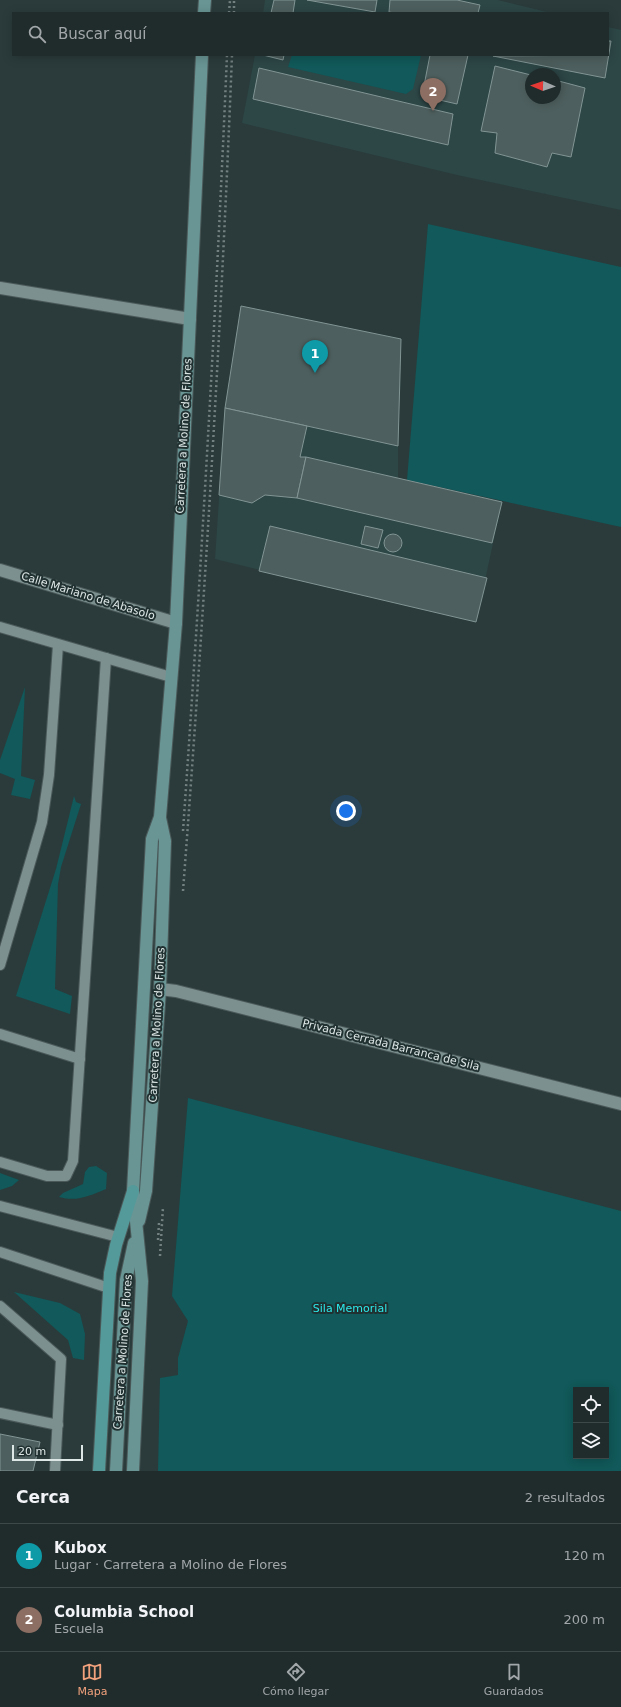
<!DOCTYPE html>
<html lang="es">
<head>
<meta charset="utf-8">
<style>
  body { margin:0; font-family:"DejaVu Sans",sans-serif; background:#283434; color:#f1f3f6 }
  .controls { position:absolute; right:12px; bottom:12px; display:grid; overflow:hidden; border-radius:0px; box-shadow:0 2px 10px #0003 }
  .controls button { width:36px; height:36px; display:grid; place-items:center; padding:0; border:0; border-bottom:1px solid #3d4848; background:#202c2c; color:#f1f3f6; font:20px sans-serif }
  .compass { position:absolute; left:525px; top:68px; width:36px; height:36px; border-radius:50%; background:#202c2c; box-shadow:0 2px 10px #0003; rotate:272deg }
  .scale { position:absolute; left:12px; bottom:10px; width:71px; box-sizing:border-box; padding-left:4px; border:2px solid #dde7e6; border-top:0; font-size:11px; line-height:14px; white-space:nowrap; color:#dde7e6; -webkit-text-stroke:3px #213131; paint-order:stroke }
  .you { position:absolute; left:346px; top:811px; width:14px; height:14px; margin:-10px; border:3px solid #fff; border-radius:50%; background:#1a73e8; box-shadow:0 0 0 6px #1a73e833 }
  .badge { display:grid; place-items:center; width:26px; height:26px; border-radius:50%; background:#f1a17c; color:#fff; font-size:13px; font-weight:700 }
  .pin { position:absolute; translate:-50% -33px; filter:drop-shadow(0 1px 2px #0008) }
  .pin::after { content:''; position:absolute; top:21px; width:14px; height:12px; background:inherit; clip-path:polygon(0 0,100% 0,50% 100%) }
  .list { margin:0; padding:0; list-style:none }
  h2 { display:flex; justify-content:space-between; align-items:center; height:52px; margin:0; padding:0 16px; font-size:17px }
  h2 small { font-size:13px; font-weight:400; color:#a2a7a9 }
  .list li { display:grid; grid-template-columns:26px 1fr auto; gap:12px; align-items:center; box-sizing:border-box; height:64px; padding:0 16px; border-top:1px solid #3d4848 }
  .list b { display:block; font-size:15px; white-space:nowrap }
  .list p { margin:0; font-size:13px; white-space:nowrap; color:#a2a7a9 }
  .list em { font-size:13px; font-style:normal; color:#a2a7a9 }
  .icon { flex:none; width:22px; height:22px; fill:none; stroke:currentColor; stroke-width:2; stroke-linecap:round; stroke-linejoin:round }
  .map { position:relative; flex:none; width:621px; height:1471px; overflow:hidden }
  .search { position:absolute; background:#202c2c; box-shadow:0 2px 10px #0003; left:12px; right:12px; top:12px; height:44px; display:flex; align-items:center; gap:10px; box-sizing:border-box; padding:0 14px; border-radius:0px; color:#a2a7a9; font-size:15px }
  .sheet { height:180px; background:#202c2c }
  nav { display:flex; justify-content:space-around; align-items:center; box-sizing:border-box; height:56px; border-top:1px solid #3d4848; background:#202c2c; font-size:11px; color:#a2a7a9 }
  nav a { display:grid; justify-items:center; gap:2px }
  nav .on { color:#f1a17c }
  .map>svg:first-child { display:block }
  .built { fill:#2d4646; fill-rule:evenodd }
  .green { fill:#11595a; fill-rule:evenodd }
  .building { fill:#4d5f5e; stroke:#829595 }
  .lines { fill:none; stroke-linecap:round; stroke-linejoin:round }
  .lane-casing { stroke:#4b5959; stroke-width:12 }
  .street-casing { stroke:#4b5959; stroke-width:14 }
  .secondary-casing { stroke:#4b5959; stroke-width:14 }
  .primary-casing { stroke:#4b5959; stroke-width:14 }
  .path { stroke:#748181; stroke-width:2.5; stroke-dasharray:2 3; stroke-linecap:butt }
  .lane { stroke:#7d9090; stroke-width:10 }
  .street { stroke:#7d9090; stroke-width:12 }
  .secondary { stroke:#699595; stroke-width:12 }
  .primary { stroke:#559a9a; stroke-width:12 }
  .labels { text-anchor:middle; dominant-baseline:central; stroke-width:4; stroke-linejoin:round; paint-order:stroke }
  .street-label { font-size:11px; fill:#dde7e6; stroke:#213131 }
  .park-label { font-size:11px; fill:#2ceaeb; stroke:#213131 }
</style>
</head>
<body>
<div class="map">
<svg width="621" height="1471" viewBox="0 0 621 1471">
  <rect width="100%" height="100%" fill="#2b3b3b"/>
  <g class="built">
    <polygon points="265,0 498,0 551,13 263,13"/>
    <path d="M608,27L621,30V210L457,175L242,123L255,55H608ZM531,74H555V98H531Z"/>
    <polygon points="225,408 398,446 398,478 502,502 476,622 215,559"/>
  </g>
  <g class="green">
    <polygon points="292,55 421,55 413,89 406,94 288,67"/>
    <polygon points="428,224 621,267 621,527 407,480"/>
    <polygon points="25,687 21,776 35,780 30,799 11,795 15,779 0,773 0,760"/>
    <polygon points="74,796 76,802 81,804 61,867 58,884 55,989 72,996 70,1014 16,996 56,869"/>
    <path d="M188,1098L621,1211V1471H158L160,1378L178,1375V1358L188,1321L172,1296ZM576,1390H606V1456H576Z"/>
    <path d="M96,1166L107,1173L106,1189C89,1196 77,1202 59,1197L63,1193L83,1184L85,1172L89,1167Z"/>
    <polygon points="0,1173 19,1180 12,1186 0,1190"/>
    <polygon points="14,1292 60,1303 80,1314 85,1334 84,1360 73,1358 68,1340"/>
  </g>
  <g class="building">
    <polygon points="274,0 295,0 293,13 271,13"/>
    <polygon points="307,0 377,0 375,12"/>
    <polygon points="390,0 457,0 480,5 478,13 395,13 389,12"/>
    <polygon points="608,41 611,41 605,78 493,56 608,55"/>
    <polygon points="263,55 284,55 283,60"/>
    <polygon points="430,55 468,55 457,104 422,96"/>
    <polygon points="495,66 531,75 531,98 555,98 555,80 585,88 571,157 552,153 547,167 495,153 497,133 481,131"/>
    <polygon points="259,68 453,114 448,145 253,99"/>
    <polygon points="241,306 401,339 398,446 225,408"/>
    <polygon points="225,408 307,426 300,457 306,457 297,498 265,495 252,503 219,495"/>
    <polygon points="306,457 502,502 492,543 297,498"/>
    <polygon points="270,526 487,578 476,622 259,571"/>
    <polygon points="365,526 383,530 378,548 361,544"/>
    <circle cx="393" cy="543" r="9"/>
    <polygon points="0,1434 40,1442 33,1471 0,1471"/>
  </g>
  <g class="lines">
    <g class="lane-casing">
      <g id="lane">
        <polyline points="0,627 171,677"/>
        <polyline points="0,965 42,822 49,775 58,645"/>
        <polyline points="0,1034 80,1059"/>
        <polyline points="0,1162 47,1176 66,1176 73,1161 106,658"/>
        <polyline points="0,1206 118,1237"/>
        <polyline points="0,1252 109,1288"/>
        <polyline points="0,1306 61,1359 55,1471"/>
        <polyline points="0,1413 58,1425"/>
      </g>
    </g>
    <g class="street-casing">
      <g id="street">
        <polyline points="0,288 190,319"/>
        <polyline points="0,570 176,623"/>
        <polyline points="160,989 176,991 621,1104"/>
      </g>
    </g>
    <g class="secondary-casing">
      <g id="secondary">
        <polyline points="204,13 205,0"/>
        <polyline points="139,1221 146,1191 160,989 165,841 160,818"/>
        <polyline points="116,1471 126,1280 134,1243"/>
        <polyline points="133,1471 142,1281 133,1191 152,839 160,817 176,623 202,55"/>
      </g>
    </g>
    <g class="primary-casing">
      <polyline id="primary" points="99,1471 110,1273 116,1245 133,1191"/>
    </g>
    <g class="path">
      <polyline points="229,13 230,0"/>
      <polyline points="234,13 234,0"/>
      <path d="M183,831C201,573 216,314 227,55"/>
      <path d="M183,891C204,613 221,334 232,55"/>
      <polyline points="158,1240 159,1223"/>
      <polyline points="160,1256 163,1207"/>
    </g>
    <use href="#lane" class="lane"/>
    <use href="#street" class="street"/>
    <use href="#secondary" class="secondary"/>
    <use href="#primary" class="primary"/>
  </g>
  <g class="labels">
    <g class="street-label">
      <text transform="translate(184 436) rotate(-87)">Carretera a Molino de Flores</text>
      <text transform="translate(88 596) rotate(17)">Calle Mariano de Abasolo</text>
      <text transform="translate(157 1025) rotate(-87)">Carretera a Molino de Flores</text>
      <text transform="translate(391 1045) rotate(14)">Privada Cerrada Barranca de Sila</text>
      <text transform="translate(123 1352) rotate(-86)">Carretera a Molino de Flores</text>
    </g>
    <g class="park-label">
      <text x="350" y="1308">Sila Memorial</text>
    </g>
  </g>
</svg>
<div class="controls">
<button><svg class="icon" aria-label="locate" viewBox="0 0 24 24"><circle cx="12" cy="12" r="6"/><path d="M12 2v4M12 18v4M2 12h4M18 12h4"/></svg></button>
<button><svg class="icon" aria-label="layers" viewBox="0 0 24 24"><path d="M12 4l9 5-9 5-9-5zM3 14l9 5 9-5"/></svg></button>
</div>
<svg class="compass" viewBox="-18 -18 36 36"><path d="M0-13l5 13h-10z" fill="#e53935"/><path d="M0 13l5-13h-10z" fill="#a2a7a9"/></svg>
<div class="scale">20 m</div>
<div class="you"></div>
<div class="pin badge" style="left:315px;top:373px;background:#0f9aa8">1</div>
<div class="pin badge" style="left:433px;top:111px;background:#8d6e63">2</div>
<div class="search"><svg class="icon" aria-label="search" viewBox="0 0 24 24"><circle cx="10" cy="10" r="6"/><path d="M15 15l6 6"/></svg>Buscar aquí</div>
</div>
<section class="sheet">
<h2>Cerca<small>2 resultados</small></h2>
<ul class="list">
<li><span class="badge" style="background:#0f9aa8">1</span><div><b>Kubox</b><p>Lugar · Carretera a Molino de Flores</p></div><em>120 m</em></li>
<li><span class="badge" style="background:#8d6e63">2</span><div><b>Columbia School</b><p>Escuela</p></div><em>200 m</em></li>
</ul>
</section>
<nav>
<a class="on"><svg class="icon" aria-label="map" viewBox="0 0 24 24"><path d="M3 6l6-2 6 2 6-2v14l-6 2-6-2-6 2zM9 4v14M15 6v14"/></svg>Mapa</a>
<a><svg class="icon" aria-label="directions" viewBox="0 0 24 24"><path d="M12 3l9 9-9 9-9-9zM9 14v-3h6M13 9l2 2-2 2"/></svg>Cómo llegar</a>
<a><svg class="icon" aria-label="saved" viewBox="0 0 24 24"><path d="M7 4h10v16l-5-4-5 4z"/></svg>Guardados</a>
</nav>
</body>
</html>
